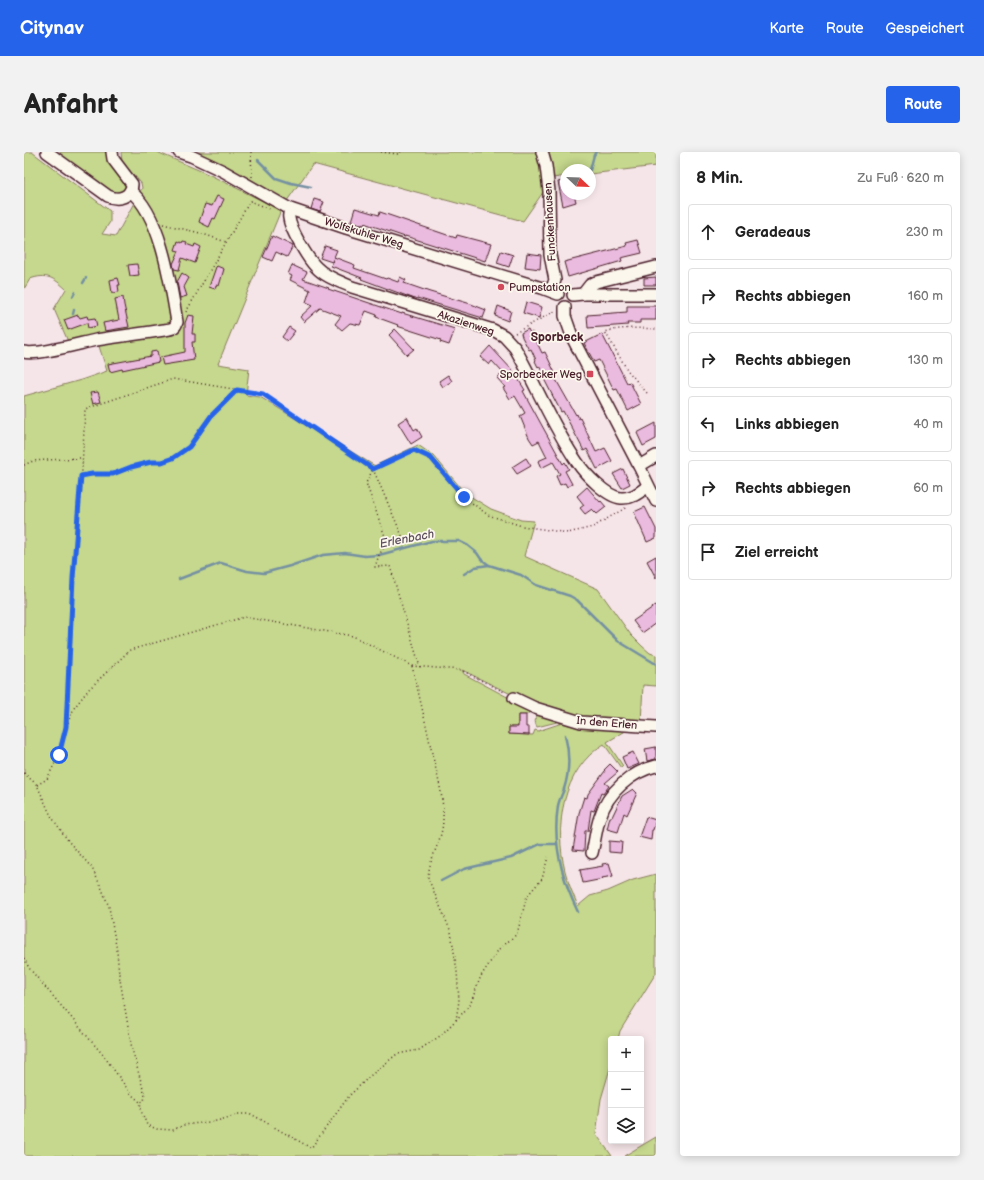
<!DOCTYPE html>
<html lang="de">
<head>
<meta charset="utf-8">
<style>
  body { margin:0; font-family:"Balsamiq Sans",sans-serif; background:#f2f2f2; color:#222 }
  .controls { position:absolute; right:12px; bottom:12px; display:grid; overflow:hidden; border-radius:4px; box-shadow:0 2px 10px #0003 }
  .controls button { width:36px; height:36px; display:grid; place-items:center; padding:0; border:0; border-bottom:1px solid #e0e0e0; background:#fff; color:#222; font:20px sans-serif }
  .compass { position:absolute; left:536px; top:12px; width:36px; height:36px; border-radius:50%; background:#fff; box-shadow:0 2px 10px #0003; rotate:113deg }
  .stop { position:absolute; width:12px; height:12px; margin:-9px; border:3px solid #2563eb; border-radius:50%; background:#fff }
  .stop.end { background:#2563eb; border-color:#fff; box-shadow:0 1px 4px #0008 }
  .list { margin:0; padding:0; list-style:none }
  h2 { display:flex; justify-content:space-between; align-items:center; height:52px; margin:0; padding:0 16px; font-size:17px }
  h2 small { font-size:13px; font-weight:400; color:#767676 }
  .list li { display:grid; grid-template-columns:26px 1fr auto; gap:12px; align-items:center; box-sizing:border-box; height:56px; margin:0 8px 8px; padding:0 8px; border:1px solid #e0e0e0; border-radius:4px }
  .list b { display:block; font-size:15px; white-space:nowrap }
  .list em { font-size:13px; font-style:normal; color:#767676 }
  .icon { flex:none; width:22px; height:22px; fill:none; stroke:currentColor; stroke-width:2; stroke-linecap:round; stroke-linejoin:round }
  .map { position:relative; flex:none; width:632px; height:1004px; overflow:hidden; border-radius:4px }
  header { display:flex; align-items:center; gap:24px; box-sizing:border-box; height:56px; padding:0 20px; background:#2563eb; color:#fff }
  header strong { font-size:19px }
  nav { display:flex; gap:22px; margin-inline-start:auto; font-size:14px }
  .intro { display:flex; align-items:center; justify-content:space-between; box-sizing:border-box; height:96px; padding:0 24px }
  h1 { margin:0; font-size:28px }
  .button { padding:10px 18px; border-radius:4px; background:#2563eb; color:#fff; font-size:14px; font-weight:700 }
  main { display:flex; gap:24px; padding:0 24px }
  aside { flex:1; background:#fff; border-radius:4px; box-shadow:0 2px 10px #0003 }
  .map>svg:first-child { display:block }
  .green { fill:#c5d88d; stroke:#887c5c }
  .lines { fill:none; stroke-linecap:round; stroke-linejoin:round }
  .stream { stroke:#7590a2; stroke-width:2.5 }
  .building { fill:#eabbde; stroke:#4a1f2b }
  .minor-casing { stroke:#4a1f2b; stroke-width:14 }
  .path { stroke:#4a1f2b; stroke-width:1.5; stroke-dasharray:1 3; stroke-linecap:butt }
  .minor { stroke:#fbf7ec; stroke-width:11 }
  .route { stroke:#2563eb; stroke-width:5 }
  .poi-dot { fill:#d1495b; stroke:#fbf7ec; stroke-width:1.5 }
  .labels { text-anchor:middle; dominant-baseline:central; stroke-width:3.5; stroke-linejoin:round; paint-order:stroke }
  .street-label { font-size:11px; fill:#4a1f2b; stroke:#fbf7ec }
  .poi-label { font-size:11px; fill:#4a1f2b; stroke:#fbf7ec; text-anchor:start }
  .neighbourhood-label { font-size:12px; font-weight:bold; fill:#4a1f2b; stroke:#fbf7ec }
  .water-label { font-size:12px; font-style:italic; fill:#5c4e5d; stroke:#fbf7ec }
</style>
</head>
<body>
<header>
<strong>Citynav</strong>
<nav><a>Karte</a><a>Route</a><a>Gespeichert</a></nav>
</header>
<div class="intro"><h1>Anfahrt</h1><a class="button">Route</a></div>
<main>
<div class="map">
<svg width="632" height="1004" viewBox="0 0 632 1004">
  <rect width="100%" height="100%" fill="#f6e5e8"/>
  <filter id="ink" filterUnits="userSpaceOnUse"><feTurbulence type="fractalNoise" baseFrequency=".025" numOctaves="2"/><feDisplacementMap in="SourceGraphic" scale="8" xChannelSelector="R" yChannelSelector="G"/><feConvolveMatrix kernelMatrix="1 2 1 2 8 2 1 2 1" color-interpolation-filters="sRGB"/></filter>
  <g filter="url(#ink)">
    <g class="green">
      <path d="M0,0H8L86,59V70L78,82L92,84L118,36L117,31L98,10L97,0H133L186,23L257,58L194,212L225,217L222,243L236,245L351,314L394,293L410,304L441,341L467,357L497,368L510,369L500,404L574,437L607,483L618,494L626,501L632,503V534L619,533L617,571L562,569L499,548L438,518L440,522L504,556L506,560L502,563H494V575H485V582L509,583L511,578L514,579L544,569L605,577L583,590L599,614L597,616L580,592C538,618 530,674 541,719C544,731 549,742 554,754L566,744L584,739L609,728L632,722V821L596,879L594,887H587V913L577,947L572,982L588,1004H0V244L57,228L83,219L73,188L46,194L30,157L42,137C30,126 23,121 6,127L0,137Z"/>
      <polygon points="23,0 88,0 106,28 97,46"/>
      <polygon points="155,0 632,0 632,14 566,22 566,18 542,18 542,24 529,26 499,69 289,12 260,53"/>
      <path d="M515,561L541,568L513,575C510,570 511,565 515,561Z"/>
      <polygon points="632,985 632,1004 600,1004"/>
    </g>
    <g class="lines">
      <g class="stream">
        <polyline points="234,8 252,26 267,31 287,35"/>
        <polyline points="566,18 570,3 572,0"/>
        <polyline points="59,131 62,126"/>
        <polyline points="49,144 51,140"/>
        <polyline points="49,162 50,158"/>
        <polyline points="440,422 451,415 465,413"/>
        <polyline points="155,427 197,411 223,419 240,421 266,414 299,403 321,401 341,404 355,403 408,389 435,389 443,393 453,401 457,407 465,413 497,423 512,433 546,444 553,448 594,489 632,512"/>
        <path d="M541,583C546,602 546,618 540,637C538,643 535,648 534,654C528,692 538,727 554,760"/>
        <polyline points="417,729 440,717 487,706 516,692 532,692"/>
      </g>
    </g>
    <g class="building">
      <polygon points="542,28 542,42 550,42 552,50 539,54 534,30"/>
      <polygon points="193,44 200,47 191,67 189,66 185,75 175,70 181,52 188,54"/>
      <polygon points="290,47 300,50 296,60 287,57"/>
      <polygon points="331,56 355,63 356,60 432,86 433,83 467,92 461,109 381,84 381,85 340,71 340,73 327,69"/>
      <polygon points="248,84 269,94 263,105 252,100 248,109 239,105"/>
      <polygon points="614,88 618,101 597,106 598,109 544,125 540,110 603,94 602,91"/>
      <polygon points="154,89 158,91 159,89 163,90 162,92 170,95 171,92 177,95 171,111 158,106 155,118 150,117 149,112 155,99 151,98"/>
      <polygon points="301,94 313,98 308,110 296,106"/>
      <polygon points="477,99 489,103 485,115 473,111"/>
      <polygon points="503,101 517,103 516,117 501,115"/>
      <polygon points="310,105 331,113 330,116 362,127 363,126 374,130 376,125 382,128 380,131 406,140 447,152 462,158 459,166 393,146 393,147 391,147 337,127 338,126 307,114"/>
      <polygon points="113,112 115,123 106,124 104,113"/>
      <polygon points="268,113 283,120 279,127 305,136 304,137 378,162 378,161 431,177 425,193 416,190 417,188 373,174 374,173 352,165 353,163 342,159 336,173 326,171 318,178 311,172 317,164 296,156 280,170 276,165 289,153 282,150 286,138 266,128 268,124 264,122"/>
      <polygon points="193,114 200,117 195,134 192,133 191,137 185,135 192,115"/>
      <polygon points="158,121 165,126 160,135 163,144 156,146 153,130"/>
      <polygon points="632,125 632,133 620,133 620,126"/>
      <polygon points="94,126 96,133 94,133 95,140 88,141 86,128"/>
      <polygon points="99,145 100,153 105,175 81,179 79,171 95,168 91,147"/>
      <polygon points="502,150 518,155 515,166 499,161"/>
      <polygon points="474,154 487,159 484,169 471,164"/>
      <polygon points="603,154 632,154 632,168 616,168 616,171 603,171 604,173 564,176 563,163 603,160"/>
      <polygon points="54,163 56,166 63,164 64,167 71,166 73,174 64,176 63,171 44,178 40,168"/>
      <polygon points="164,163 170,164 168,182 171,182 171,190 168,190 170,208 139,213 137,205 161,200 161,171"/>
      <polygon points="265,175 271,179 263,189 258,185"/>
      <polygon points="371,177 390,197 383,203 365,183"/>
      <polygon points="504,177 506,181 508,180 518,201 521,200 533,225 531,226 552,263 553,262 555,267 556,266 572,300 581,296 588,309 573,317 563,297 560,299 539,259 537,260 520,227 522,226 515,214 514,215 511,209 512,208 507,197 505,198 498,185 497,181"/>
      <polygon points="578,182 603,231 606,230 617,252 604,259 593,237 590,238 575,208 570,210 560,191"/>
      <polygon points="466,194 489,219 501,238 499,239 539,312 541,310 545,317 541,319 548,332 543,335 541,331 536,333 532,324 536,322 529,310 517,316 514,309 523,305 515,289 509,292 505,286 496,264 501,261 491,244 486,247 479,236 481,235 473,226 479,221 468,209 465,213 456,205"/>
      <polygon points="133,199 135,210 98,218 98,217 86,220 84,212 127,204 127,200"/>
      <polygon points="424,223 428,229 419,235 415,229"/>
      <polygon points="74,240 77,250 69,252 66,241"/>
      <polygon points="383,265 390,278 393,276 398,285 387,292 374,271"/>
      <polygon points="632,271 632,287 619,294 613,281"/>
      <polygon points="502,306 507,314 493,322 488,315"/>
      <polygon points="599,317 606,332 598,336 589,322"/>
      <polygon points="563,335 576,350 577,349 582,355 573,362 568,357 561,362 556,356 560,353 553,344"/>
      <polygon points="621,355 632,377 632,386 623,390 610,360"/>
      <polygon points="632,404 632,426 623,409"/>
      <polygon points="632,453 632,471 618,481 609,469"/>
      <polygon points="494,563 502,563 502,575 505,575 505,583 485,582 485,575 494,575"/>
      <polygon points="632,595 632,607 623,609 621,597"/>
      <polygon points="609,600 615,612 603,617 598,605"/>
      <polygon points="586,612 594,620 581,631 585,634 579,642 577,641 570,659 567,658 564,679 561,679 560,699 549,698 555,661 560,645 563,646 564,642 581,619 580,618"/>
      <polygon points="609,637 613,641 603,663 600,661 594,680 583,677 586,665 588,665 598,644"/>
      <polygon points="622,665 632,668 629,678 628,678 627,688 615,685"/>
      <polygon points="585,689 598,690 597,701 585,700"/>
      <polygon points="585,711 589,724 578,726 579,727 559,731 556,718 579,714 578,712"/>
    </g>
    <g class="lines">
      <g class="minor-casing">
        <g id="minor">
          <path d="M23,0L84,44C94,49 108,45 108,32L89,7L88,0"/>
          <polyline points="155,0 167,4 199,19 266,57 322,76 518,136 534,142"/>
          <polyline points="518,0 522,14 525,39 526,103 531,128 527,139"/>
          <path d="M266,57C266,59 264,63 265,66C266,77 284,107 292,115C301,125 317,130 328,135L469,178L480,184L491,196C512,233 529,275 553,310C561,322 583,345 597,346C608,347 616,340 624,334"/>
          <polyline points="559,142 566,133 572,130 632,115"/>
          <polyline points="549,143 559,142 632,142"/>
          <polyline points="541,155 541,164 549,187 615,314 632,349"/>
          <path d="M0,200C12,204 57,191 72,188C95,184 117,182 140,178C147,177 151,177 153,170C147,134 137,62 106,39"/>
          <polyline points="615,314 632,304"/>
          <polyline points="490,546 511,556 557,570 632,575"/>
          <path d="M568,701C571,689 572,676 576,665C584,640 607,620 632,614"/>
        </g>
      </g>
      <g class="path">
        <polyline points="227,0 228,25"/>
        <polyline points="357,0 373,2 377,0"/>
        <polyline points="139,72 176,81 202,90"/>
        <polyline points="162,160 226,49 246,57"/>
        <polyline points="491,181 531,159"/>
        <path d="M623,241L604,219L581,180C597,175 616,176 632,177"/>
        <polyline points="0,313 9,309 57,306"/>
        <polyline points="57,324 68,322 89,322 107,315 127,310 138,310 149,306 165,295 187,264 213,238"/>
        <polyline points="396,515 366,414 351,415 355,403 363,390 342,331 349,317 390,298 407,306 440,345 464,363 498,374 544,381 569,375 603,355"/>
        <polyline points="42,575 49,426 57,338 61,257 149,227 239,242 349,317 379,386"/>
        <polyline points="0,621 13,633 27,664 45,690 68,716 78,737 85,755 93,799 95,822 108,897 121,944 120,949 116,950"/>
        <polyline points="13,633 23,627 35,603 42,575 50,556 65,537 106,498 220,465 329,484 388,514 437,518 482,541"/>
        <path d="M0,806L5,816L80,904L107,942L116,950L118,961L123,973L133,977L149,978L160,973L193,969L215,962H227L287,996L325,944L346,924L373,902L395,898L416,884L432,868L435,849L433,819L427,780L404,726C405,705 419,689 419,667C420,645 413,623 408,601C402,572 395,543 388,514"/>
        <polyline points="432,868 446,853 457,824 475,797 493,782 503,744 518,727 524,705"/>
      </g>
      <use href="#minor" class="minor"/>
    </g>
  </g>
  <g class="lines" filter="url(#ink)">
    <polyline class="route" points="35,603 42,575 49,426 57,324 68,322 89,322 107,315 127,310 138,310 149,306 165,295 187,264 213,238 239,242 349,317 390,298 407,306 440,345"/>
  </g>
  <g class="poi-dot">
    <circle cx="477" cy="135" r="4"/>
    <rect x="562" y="218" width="8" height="8" rx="2"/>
  </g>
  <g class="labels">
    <g class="street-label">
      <text transform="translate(526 70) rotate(-93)">Funckenhausen</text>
      <text transform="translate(340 81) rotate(17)">Wolfskuhler Weg</text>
      <text transform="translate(442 171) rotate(18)">Akazienweg</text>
      <text transform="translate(583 571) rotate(5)">In den Erlen</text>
    </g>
    <g class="poi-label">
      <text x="485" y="135">Pumpstation</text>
      <text x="558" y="222" text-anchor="end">Sporbecker Weg</text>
    </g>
    <g class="neighbourhood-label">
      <text x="533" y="185">Sporbeck</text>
    </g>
    <g class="water-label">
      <text transform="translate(383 387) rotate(-11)">Erlenbach</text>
    </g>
  </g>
</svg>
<div class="controls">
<button>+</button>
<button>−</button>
<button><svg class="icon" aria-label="layers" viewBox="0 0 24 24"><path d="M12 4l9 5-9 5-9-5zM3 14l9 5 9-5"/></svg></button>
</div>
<svg class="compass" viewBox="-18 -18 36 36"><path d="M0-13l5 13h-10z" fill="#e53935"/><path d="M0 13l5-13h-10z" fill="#767676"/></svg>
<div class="stop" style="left:35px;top:603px"></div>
<div class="stop end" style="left:440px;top:345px"></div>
</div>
<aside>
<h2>8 Min.<small>Zu Fuß · 620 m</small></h2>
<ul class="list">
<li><svg class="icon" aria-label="ahead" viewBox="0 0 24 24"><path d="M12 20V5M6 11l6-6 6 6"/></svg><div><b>Geradeaus</b></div><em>230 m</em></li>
<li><svg class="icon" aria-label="right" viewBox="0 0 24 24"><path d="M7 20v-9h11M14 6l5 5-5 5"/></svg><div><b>Rechts abbiegen</b></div><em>160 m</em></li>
<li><svg class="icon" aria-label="right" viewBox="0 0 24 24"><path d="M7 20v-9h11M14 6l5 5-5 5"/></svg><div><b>Rechts abbiegen</b></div><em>130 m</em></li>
<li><svg class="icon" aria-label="left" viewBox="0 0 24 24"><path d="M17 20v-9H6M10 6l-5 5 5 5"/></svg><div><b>Links abbiegen</b></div><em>40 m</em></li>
<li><svg class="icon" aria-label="right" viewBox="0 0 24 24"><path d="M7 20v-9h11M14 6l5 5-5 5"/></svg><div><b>Rechts abbiegen</b></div><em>60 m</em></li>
<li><svg class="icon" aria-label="arrive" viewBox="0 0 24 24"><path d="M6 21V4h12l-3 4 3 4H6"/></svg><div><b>Ziel erreicht</b></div></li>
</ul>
</aside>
</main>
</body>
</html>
